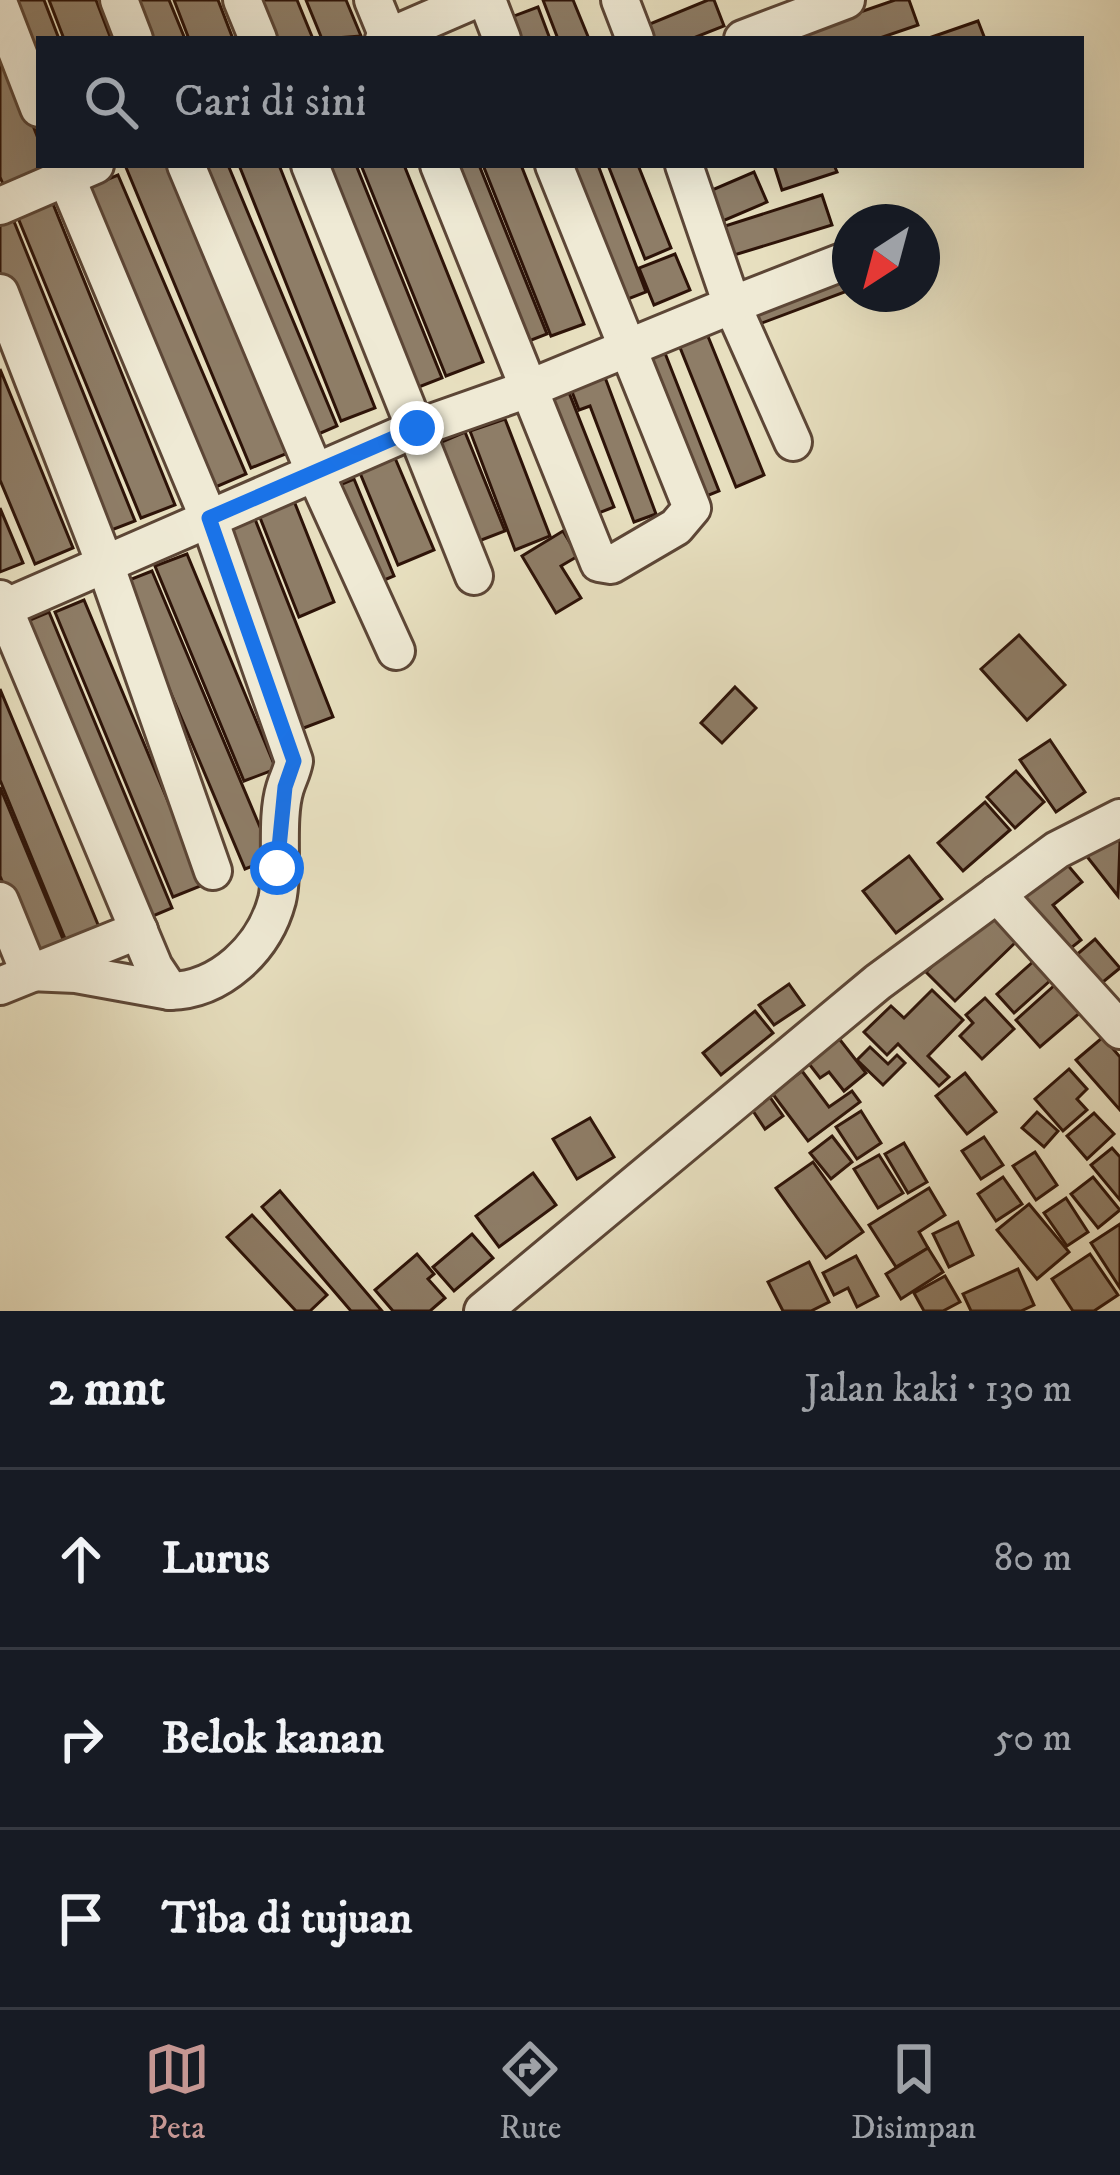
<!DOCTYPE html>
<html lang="id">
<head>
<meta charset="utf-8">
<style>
  body { margin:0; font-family:"IM FELL DW Pica",serif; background:#242831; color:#f1f3f6 }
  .compass { position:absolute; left:832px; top:204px; width:108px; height:108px; border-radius:50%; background:#171b24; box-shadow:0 12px 48px #0002; rotate:216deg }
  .stop { position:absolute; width:36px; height:36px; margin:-27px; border:9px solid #1a73e8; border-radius:50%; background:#fff }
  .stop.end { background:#1a73e8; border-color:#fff; box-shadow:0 3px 12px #0008 }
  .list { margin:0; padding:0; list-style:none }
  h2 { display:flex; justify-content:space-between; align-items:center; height:156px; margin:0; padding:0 48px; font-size:51px }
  h2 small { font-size:39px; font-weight:400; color:#9ea1a6 }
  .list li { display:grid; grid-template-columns:78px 1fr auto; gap:36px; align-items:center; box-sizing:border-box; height:180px; padding:0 48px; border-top:3px solid #363941 }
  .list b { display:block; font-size:45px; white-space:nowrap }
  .list em { font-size:39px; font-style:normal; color:#9ea1a6 }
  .icon { flex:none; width:66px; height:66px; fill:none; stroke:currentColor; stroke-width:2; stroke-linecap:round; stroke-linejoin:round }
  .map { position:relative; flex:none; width:1120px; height:1311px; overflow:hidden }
  .search { position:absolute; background:#171b24; box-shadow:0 12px 48px #0002; left:36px; right:36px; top:36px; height:132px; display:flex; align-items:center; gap:30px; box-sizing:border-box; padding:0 42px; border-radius:0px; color:#9ea1a6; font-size:45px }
  .sheet { height:696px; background:#171b24 }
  nav { display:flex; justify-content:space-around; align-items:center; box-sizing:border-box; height:168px; border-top:3px solid #363941; background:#171b24; font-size:33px; color:#9ea1a6 }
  nav a { display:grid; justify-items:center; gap:6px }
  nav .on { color:#c59692 }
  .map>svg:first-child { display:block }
  .building { fill:#8e7d67; stroke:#2d1308; stroke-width:3 }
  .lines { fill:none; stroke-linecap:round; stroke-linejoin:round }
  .minor-casing { stroke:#5c4636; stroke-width:42 }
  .minor { stroke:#efead5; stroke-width:36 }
  .route { stroke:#1a73e8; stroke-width:15 }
</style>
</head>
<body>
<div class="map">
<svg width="1120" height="1311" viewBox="0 0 1120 1311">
  <rect width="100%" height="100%" fill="#e7dfbf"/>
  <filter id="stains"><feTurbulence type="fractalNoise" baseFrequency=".00167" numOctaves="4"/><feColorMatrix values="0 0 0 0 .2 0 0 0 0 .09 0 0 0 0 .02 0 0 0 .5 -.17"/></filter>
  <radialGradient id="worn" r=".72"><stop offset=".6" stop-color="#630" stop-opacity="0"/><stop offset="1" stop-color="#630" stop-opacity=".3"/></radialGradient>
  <g class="building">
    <polygon points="4,0 44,0 59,39 39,39 39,90"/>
    <polygon points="49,0 96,0 111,39 64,39"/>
    <polygon points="129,0 169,0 185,39 145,39"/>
    <polygon points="174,0 218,0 233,39 189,39"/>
    <polygon points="254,0 297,0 313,39 270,39"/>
    <polygon points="306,0 346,0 361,36 322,39"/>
    <polygon points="543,0 573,0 589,39 558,39"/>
    <polygon points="708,0 714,0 724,26 691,39 645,39 640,28"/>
    <polygon points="895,0 909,0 918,25 877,39 782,39"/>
    <polygon points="538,7 550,39 514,39 506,19"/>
    <polygon points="978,21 985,39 926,39"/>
    <polygon points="0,41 39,141 39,165 48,165 6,191 0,177"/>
    <polygon points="125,165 168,165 288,453 251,468"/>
    <polygon points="191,165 228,165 337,426 307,439"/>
    <polygon points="239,165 279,165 375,408 341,421"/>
    <polygon points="320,165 356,165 442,378 411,390"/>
    <polygon points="361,165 404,165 483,362 446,376"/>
    <polygon points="444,165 479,165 547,334 516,346"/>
    <polygon points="483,165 521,165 584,324 551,336"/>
    <polygon points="562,165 598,165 646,292 615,304"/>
    <polygon points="608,165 638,165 671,248 645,259"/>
    <polygon points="774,165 834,165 837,172 782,190"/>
    <polygon points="754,172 767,202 718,223 705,193"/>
    <polygon points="118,175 246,474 211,489 82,190"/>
    <polygon points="822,195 832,225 731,256 722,227"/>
    <polygon points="51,199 175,505 141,518 16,213"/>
    <polygon points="13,219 135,521 101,534 0,284 0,225"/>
    <polygon points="675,254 690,290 654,305 639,268"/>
    <polygon points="850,267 850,290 754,326 745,302"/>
    <polygon points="705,329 764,475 736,487 677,340"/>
    <polygon points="663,348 719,491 694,501 638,358"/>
    <polygon points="0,369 73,548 35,564 0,480"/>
    <polygon points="603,372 656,514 634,522 590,406 579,410 569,384"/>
    <polygon points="566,385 614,507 583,519 534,398"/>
    <polygon points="505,419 550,536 515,550 470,431"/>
    <polygon points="465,432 505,531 471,544 432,446"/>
    <polygon points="395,458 434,550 398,565 360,473"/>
    <polygon points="354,479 394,576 370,586 330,489"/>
    <polygon points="294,501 334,602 299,617 259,515"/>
    <polygon points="0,508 23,563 0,572"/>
    <polygon points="253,514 333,717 301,729 221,526"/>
    <polygon points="563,531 578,556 561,566 581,598 556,613 522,556"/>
    <polygon points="187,554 276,769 244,781 155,566"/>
    <polygon points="152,571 273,858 245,869 124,582"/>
    <polygon points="84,600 203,885 173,897 55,612"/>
    <polygon points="49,612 172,908 141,921 18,625"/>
    <polygon points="1019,635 1065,685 1027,720 981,669"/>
    <polygon points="735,687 756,708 722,743 701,723"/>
    <polygon points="0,689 99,927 66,941 0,780"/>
    <polygon points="1050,740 1085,792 1056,812 1020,760"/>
    <polygon points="1016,771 1044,802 1015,828 987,797"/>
    <polygon points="0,787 65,944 34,957 0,876"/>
    <polygon points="985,802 1010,830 963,871 938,843"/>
    <polygon points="1113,833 1120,842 1118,896 1085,854"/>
    <polygon points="909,856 942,899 896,933 863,891"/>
    <polygon points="1060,856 1082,882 1053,905 1081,940 1061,956 1012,895"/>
    <polygon points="989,910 1018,940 955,1001 926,972"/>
    <polygon points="1095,939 1120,968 1092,991 1068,962"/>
    <polygon points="1035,960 1052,979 1014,1013 997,994"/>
    <polygon points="1057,983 1082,1011 1040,1047 1016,1020"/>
    <polygon points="789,984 804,1005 774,1025 759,1005"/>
    <polygon points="932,990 963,1020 928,1056 949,1077 939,1086 898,1044 887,1055 864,1032 891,1006 904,1018"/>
    <polygon points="985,998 1014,1029 982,1059 960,1036 973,1023 966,1015"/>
    <polygon points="755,1011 773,1033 721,1075 703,1053"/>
    <polygon points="837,1036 866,1073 844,1091 829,1072 820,1078 806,1060"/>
    <polygon points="1103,1037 1120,1057 1120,1110 1076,1060"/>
    <polygon points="870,1047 888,1064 897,1055 905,1063 883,1085 857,1060"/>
    <polygon points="1069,1069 1087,1089 1077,1099 1087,1110 1063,1131 1035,1099"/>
    <polygon points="802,1071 829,1107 852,1091 860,1102 808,1141 772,1093"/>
    <polygon points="965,1073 996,1112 967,1134 936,1096"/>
    <polygon points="765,1090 783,1116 765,1129 747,1102"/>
    <polygon points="861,1111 881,1143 857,1159 836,1127"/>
    <polygon points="1037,1112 1058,1131 1044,1147 1022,1128"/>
    <polygon points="1094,1113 1114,1134 1087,1159 1067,1136"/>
    <polygon points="590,1118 614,1157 577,1179 553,1139"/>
    <polygon points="832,1136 852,1162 831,1179 810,1153"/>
    <polygon points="984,1137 1003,1165 981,1179 962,1151"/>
    <polygon points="904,1143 927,1182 908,1193 885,1154"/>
    <polygon points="1112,1148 1120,1157 1120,1200 1091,1165"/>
    <polygon points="1035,1152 1057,1185 1036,1200 1013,1166"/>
    <polygon points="879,1155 903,1193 878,1208 854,1169"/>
    <polygon points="813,1162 863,1232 826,1258 776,1188"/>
    <polygon points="533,1173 556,1205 499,1247 476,1216"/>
    <polygon points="1003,1177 1022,1204 996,1221 978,1194"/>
    <polygon points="1093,1177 1120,1210 1098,1228 1071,1194"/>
    <polygon points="929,1188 945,1215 919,1232 928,1248 896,1267 869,1225"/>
    <polygon points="280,1191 382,1311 351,1311 262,1207"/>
    <polygon points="1066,1198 1088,1232 1067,1246 1044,1213"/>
    <polygon points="1029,1204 1069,1252 1037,1279 997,1230"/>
    <polygon points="252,1215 327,1295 310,1311 296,1311 227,1237"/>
    <polygon points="958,1222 973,1255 949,1267 933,1234"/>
    <polygon points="1120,1224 1120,1288 1091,1243"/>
    <polygon points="472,1234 493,1258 454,1291 433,1267"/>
    <polygon points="928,1248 943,1272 901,1299 886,1274"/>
    <polygon points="417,1254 434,1274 428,1279 445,1298 430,1311 393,1311 375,1290"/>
    <polygon points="1090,1254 1118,1295 1094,1311 1073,1311 1052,1279"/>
    <polygon points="856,1256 878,1296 857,1307 848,1288 834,1295 823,1273"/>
    <polygon points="809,1262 829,1302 811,1311 783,1311 768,1282"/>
    <polygon points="1018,1269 1034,1305 1021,1311 971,1311 963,1294"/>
    <polygon points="945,1276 960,1302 943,1311 924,1311 914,1293"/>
  </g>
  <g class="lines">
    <g class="minor-casing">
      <g id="minor">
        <polyline points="119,0 134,39"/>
        <polyline points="242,0 258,39"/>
        <polyline points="373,0 389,39"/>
        <polyline points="487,0 502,39"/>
        <polyline points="620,0 635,39"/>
        <polyline points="0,7 39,108"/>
        <polyline points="384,39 474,0"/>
        <polyline points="743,39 846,0"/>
        <polyline points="186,165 315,473 396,651"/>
        <polyline points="310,165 474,576"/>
        <polyline points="439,165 599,563 611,565 676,527 692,508 554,165"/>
        <polyline points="0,206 95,165"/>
        <polyline points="0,293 105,564 213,871"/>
        <polyline points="793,442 732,305 850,259"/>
        <path d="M0,599L154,967L170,991C220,990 264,949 277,900C284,871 275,820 285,788C288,778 292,772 294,761L209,519L61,165"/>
        <polyline points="0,610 417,428 528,389 732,305 684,165"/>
        <polyline points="997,894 1120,1030"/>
        <polyline points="0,901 29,972 76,974 170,991"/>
        <polyline points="0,986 139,930"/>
        <polyline points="483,1311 878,982 1057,850 1120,818"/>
      </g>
    </g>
    <use href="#minor" class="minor"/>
  </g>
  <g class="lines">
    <polyline class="route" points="277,868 285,787 294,761 209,518 417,428"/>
  </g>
  <rect width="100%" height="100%" filter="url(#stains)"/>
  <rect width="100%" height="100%" fill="url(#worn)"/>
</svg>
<svg class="compass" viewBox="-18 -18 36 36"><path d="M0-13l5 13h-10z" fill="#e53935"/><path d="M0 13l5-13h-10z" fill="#9ea1a6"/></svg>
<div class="stop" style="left:277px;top:868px"></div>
<div class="stop end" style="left:417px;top:428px"></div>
<div class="search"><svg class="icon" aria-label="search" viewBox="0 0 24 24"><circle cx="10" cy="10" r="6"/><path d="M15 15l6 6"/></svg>Cari di sini</div>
</div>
<section class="sheet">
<h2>2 mnt<small>Jalan kaki · 130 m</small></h2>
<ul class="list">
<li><svg class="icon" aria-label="ahead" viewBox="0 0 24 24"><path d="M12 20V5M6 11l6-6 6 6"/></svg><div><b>Lurus</b></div><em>80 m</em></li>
<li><svg class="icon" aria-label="right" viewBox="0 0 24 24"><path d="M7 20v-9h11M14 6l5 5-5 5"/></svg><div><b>Belok kanan</b></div><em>50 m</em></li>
<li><svg class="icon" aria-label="arrive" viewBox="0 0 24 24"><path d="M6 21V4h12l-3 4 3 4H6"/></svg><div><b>Tiba di tujuan</b></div></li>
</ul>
</section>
<nav>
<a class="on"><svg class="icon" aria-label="map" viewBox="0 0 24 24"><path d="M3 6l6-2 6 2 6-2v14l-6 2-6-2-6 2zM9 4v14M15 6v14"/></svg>Peta</a>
<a><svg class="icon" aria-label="directions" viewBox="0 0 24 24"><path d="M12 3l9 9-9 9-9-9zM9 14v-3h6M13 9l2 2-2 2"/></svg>Rute</a>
<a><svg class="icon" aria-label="saved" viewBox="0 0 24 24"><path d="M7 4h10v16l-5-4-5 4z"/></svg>Disimpan</a>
</nav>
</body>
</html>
